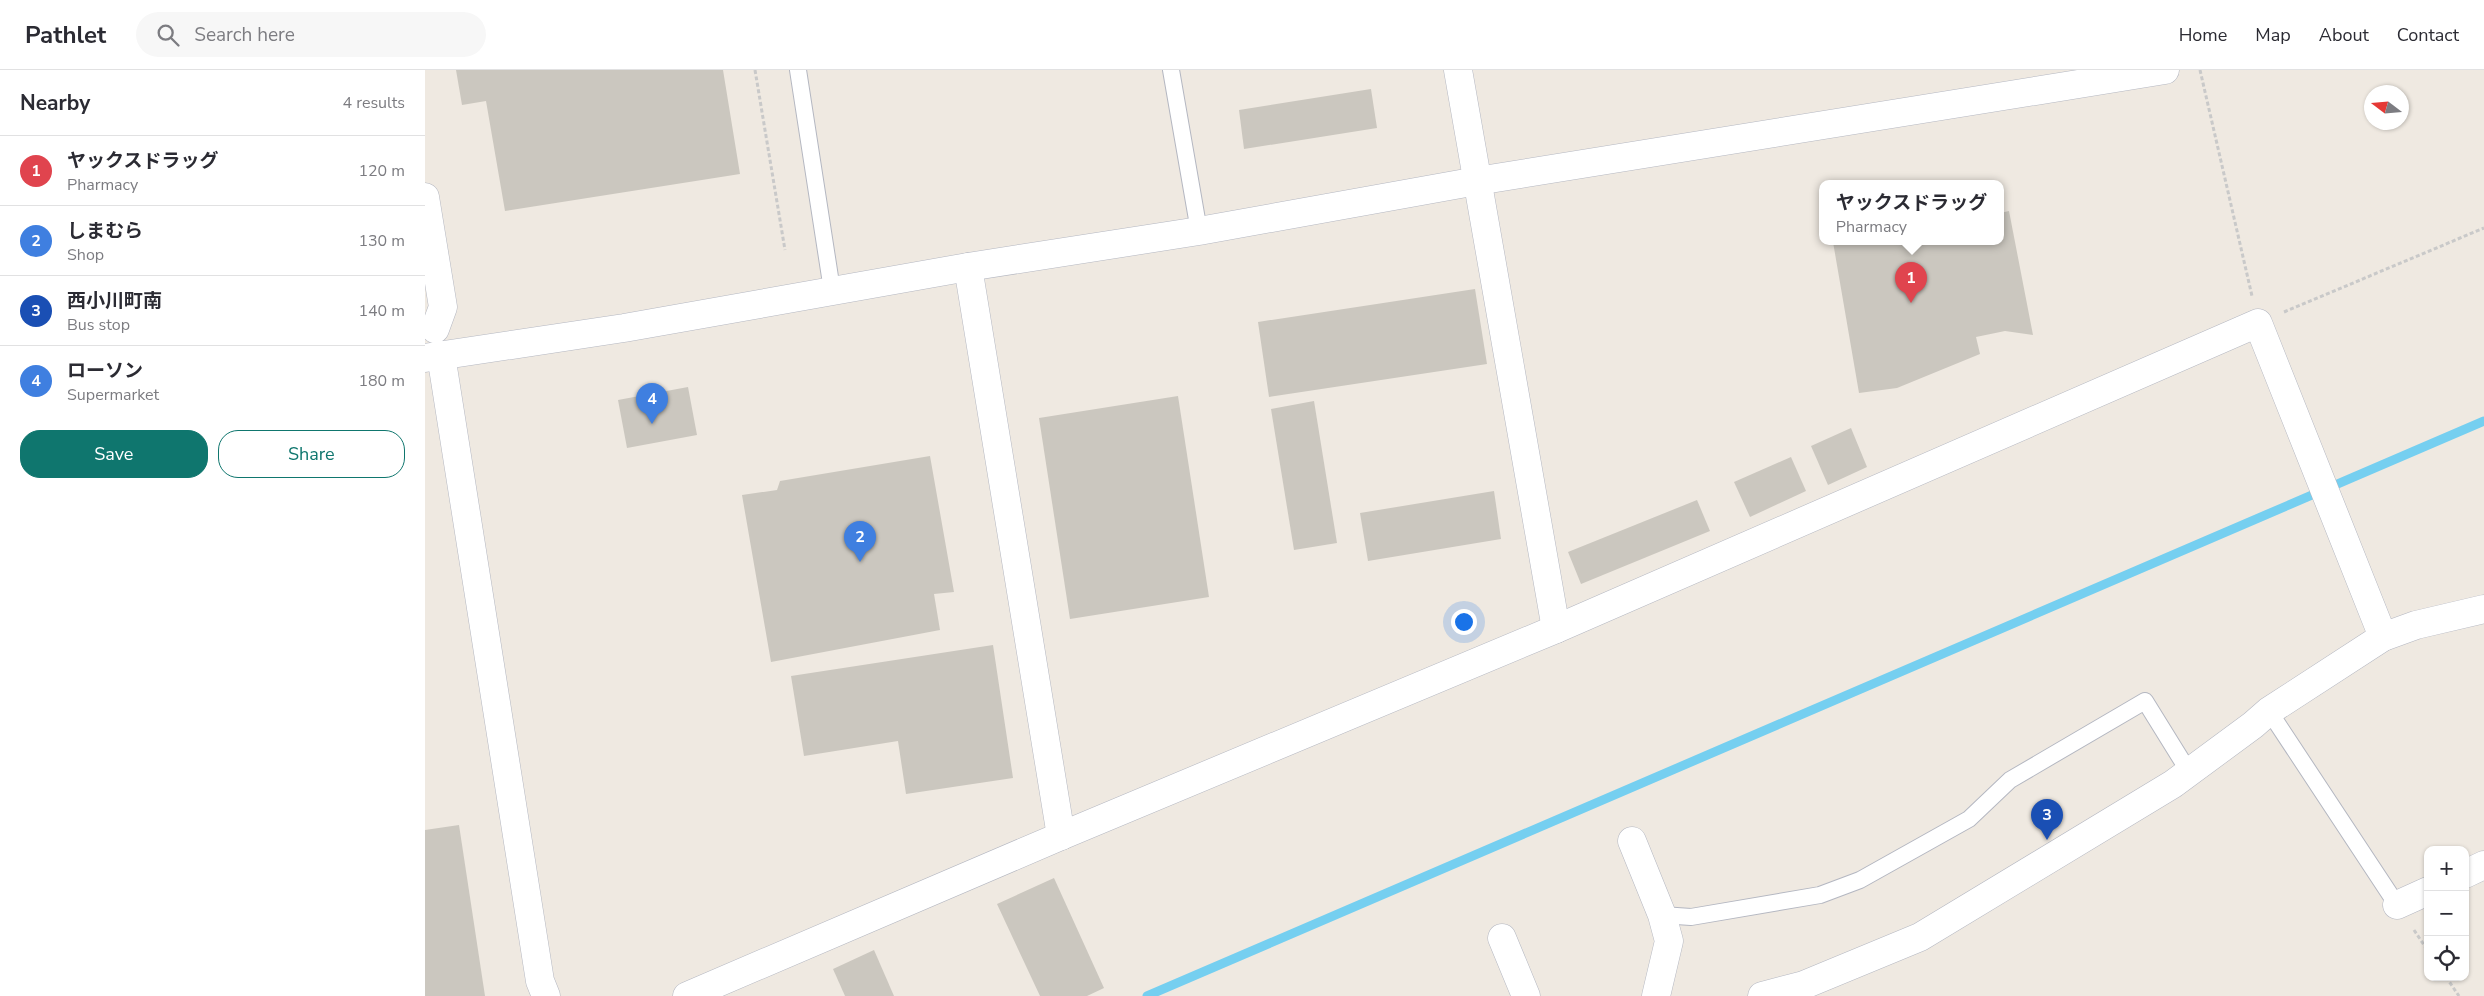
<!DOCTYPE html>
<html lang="en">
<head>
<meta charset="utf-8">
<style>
  body { margin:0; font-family:"Nunito Sans","Noto Sans JP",sans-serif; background:#f7f7f7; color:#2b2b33 }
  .controls { position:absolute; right:15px; bottom:15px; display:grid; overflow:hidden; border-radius:10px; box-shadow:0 1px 4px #0004 }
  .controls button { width:45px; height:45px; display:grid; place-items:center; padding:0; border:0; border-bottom:1px solid #e1e1e2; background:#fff; color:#2b2b33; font:25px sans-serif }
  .compass { position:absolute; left:1939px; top:15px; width:45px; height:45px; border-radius:50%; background:#fff; box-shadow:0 1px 4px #0004; rotate:286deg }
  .you { position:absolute; left:1038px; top:551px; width:18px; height:18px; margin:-12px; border:4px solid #fff; border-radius:50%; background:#1a73e8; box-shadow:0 0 0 8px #1a73e833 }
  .badge { display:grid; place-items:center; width:32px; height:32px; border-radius:50%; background:#0f766e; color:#fff; font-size:16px; font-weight:700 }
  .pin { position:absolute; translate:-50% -41px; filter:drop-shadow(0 1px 2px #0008) }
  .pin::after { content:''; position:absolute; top:26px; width:18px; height:15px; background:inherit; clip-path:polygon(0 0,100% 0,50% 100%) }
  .popup { position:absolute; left:1394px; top:110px; width:185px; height:65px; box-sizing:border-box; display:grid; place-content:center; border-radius:10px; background:#fff; filter:drop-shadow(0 1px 4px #0005); font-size:16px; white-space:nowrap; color:#7c7c81 }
  .popup b { font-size:19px; color:#2b2b33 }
  .popup::after { content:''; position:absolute; left:50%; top:100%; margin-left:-10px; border:10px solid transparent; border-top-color:#fff }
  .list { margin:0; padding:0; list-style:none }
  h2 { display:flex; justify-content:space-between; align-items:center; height:65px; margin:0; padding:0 20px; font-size:21px }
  h2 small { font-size:16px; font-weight:400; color:#7c7c81 }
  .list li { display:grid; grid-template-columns:32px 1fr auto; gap:15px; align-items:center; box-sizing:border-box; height:70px; padding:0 20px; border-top:1px solid #e1e1e2 }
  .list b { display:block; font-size:19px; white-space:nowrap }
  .list p { margin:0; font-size:16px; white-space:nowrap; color:#7c7c81 }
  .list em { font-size:16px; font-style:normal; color:#7c7c81 }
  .actions { display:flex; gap:10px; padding:15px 20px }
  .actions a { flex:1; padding:11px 0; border:1px solid #0f766e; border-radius:20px; text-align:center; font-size:18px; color:#0f766e }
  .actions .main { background:#0f766e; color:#fff }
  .icon { flex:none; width:28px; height:28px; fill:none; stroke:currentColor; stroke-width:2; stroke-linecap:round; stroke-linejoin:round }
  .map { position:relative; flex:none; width:2059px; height:926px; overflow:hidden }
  header { display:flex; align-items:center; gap:30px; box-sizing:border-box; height:70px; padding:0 25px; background:#fff; border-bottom:1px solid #e1e1e2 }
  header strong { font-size:24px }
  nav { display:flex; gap:28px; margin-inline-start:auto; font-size:18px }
  .search { width:350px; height:45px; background:#f7f7f7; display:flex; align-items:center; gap:12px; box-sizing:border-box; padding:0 18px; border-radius:28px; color:#7c7c81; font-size:19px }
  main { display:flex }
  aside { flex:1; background:#fff }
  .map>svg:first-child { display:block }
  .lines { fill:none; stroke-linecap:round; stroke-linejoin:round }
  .stream { stroke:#75cff0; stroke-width:9 }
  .building { fill:#cbc7bf }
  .service-casing { stroke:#b4b7c1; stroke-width:18 }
  .minor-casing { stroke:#b4b7c1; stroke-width:29 }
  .tertiary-casing { stroke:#b4b7c1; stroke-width:29 }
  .path { stroke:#c9c9c9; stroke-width:3; stroke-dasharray:4 2.5; stroke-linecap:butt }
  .service { stroke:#fff; stroke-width:16 }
  .minor { stroke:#fff; stroke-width:28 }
  .tertiary { stroke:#fff; stroke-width:28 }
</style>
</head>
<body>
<header>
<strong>Pathlet</strong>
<div class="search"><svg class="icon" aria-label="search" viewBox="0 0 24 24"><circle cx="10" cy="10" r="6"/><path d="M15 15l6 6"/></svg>Search here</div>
<nav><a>Home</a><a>Map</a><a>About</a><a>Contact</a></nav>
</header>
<main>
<aside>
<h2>Nearby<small>4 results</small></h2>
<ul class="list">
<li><span class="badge" style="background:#e0444e">1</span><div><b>ヤックスドラッグ</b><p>Pharmacy</p></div><em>120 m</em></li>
<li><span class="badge" style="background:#3f7fe0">2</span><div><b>しまむら</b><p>Shop</p></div><em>130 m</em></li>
<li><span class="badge" style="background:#1a4fb4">3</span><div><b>西小川町南</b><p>Bus stop</p></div><em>140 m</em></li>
<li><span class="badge" style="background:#3f7fe0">4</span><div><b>ローソン</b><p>Supermarket</p></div><em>180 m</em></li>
</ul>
<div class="actions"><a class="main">Save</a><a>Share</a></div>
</aside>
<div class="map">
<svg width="2059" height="926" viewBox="0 0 2059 926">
  <rect width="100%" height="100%" fill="#efe9e1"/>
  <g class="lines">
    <polyline class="stream" points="722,926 2059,351"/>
  </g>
  <g class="building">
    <polygon points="31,0 298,0 315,104 80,141 61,31 37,35"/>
    <polygon points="946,19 952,58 819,79 814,40"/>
    <polygon points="1584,141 1608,265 1580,261 1551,267 1555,284 1472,318 1434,323 1408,172 1575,172 1575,143"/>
    <polygon points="1050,219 1062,294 844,327 833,252"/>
    <polygon points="263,317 272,365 202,378 193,330"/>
    <polygon points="753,326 784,527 645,549 614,348"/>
    <polygon points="889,331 912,473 869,480 846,339"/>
    <polygon points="1426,358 1442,397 1403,415 1386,376"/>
    <polygon points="505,386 529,522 509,524 515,560 346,592 317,425 352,420 355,411"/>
    <polygon points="1366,387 1381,421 1325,447 1309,412"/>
    <polygon points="1069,421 1076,469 943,491 935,443"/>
    <polygon points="1272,430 1285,461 1156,514 1143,482"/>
    <polygon points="568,575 588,708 481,724 473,671 379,686 366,606"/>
    <polygon points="34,755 60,926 0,926 0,760"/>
    <polygon points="629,808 679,918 662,926 615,926 572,834"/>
    <polygon points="449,880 469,926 420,926 408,899"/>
  </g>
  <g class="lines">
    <g class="service-casing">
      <g id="service">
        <polyline points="373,0 407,220"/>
        <polyline points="746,0 774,161"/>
        <polyline points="1844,641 1972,835"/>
        <polyline points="1237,845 1266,847 1395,825 1435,810 1544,749 1585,710 1720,631 1764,702"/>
      </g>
    </g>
    <g class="minor-casing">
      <g id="minor">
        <polyline points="1033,0 1131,559"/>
        <polyline points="0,127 18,237 10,259"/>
        <polyline points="543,197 636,766"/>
        <polyline points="1207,771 1237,845 1244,871 1231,926"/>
        <polyline points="2040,804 2059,795"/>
        <polyline points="1972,835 2003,821"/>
        <polyline points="1077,868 1101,926"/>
        <polyline points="262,926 636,766 1131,559 1833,253 1958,567"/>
      </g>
    </g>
    <g class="tertiary-casing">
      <g id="tertiary">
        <polyline points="16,285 115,911 121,926"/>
        <polyline points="0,288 199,258 543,197 774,161 1052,111 1740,0"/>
        <polyline points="1337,926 1379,915 1495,867 1748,714 1828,655 1844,641 1958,567 1991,555 2059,539"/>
      </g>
    </g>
    <g class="path">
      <polyline points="330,0 360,180"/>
      <polyline points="1775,0 1827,226"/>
      <polyline points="1859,242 2059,158"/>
      <polyline points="1989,860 2003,881"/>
      <polyline points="2021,907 2034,926"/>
    </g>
    <use href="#service" class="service"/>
    <use href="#minor" class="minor"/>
    <use href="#tertiary" class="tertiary"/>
  </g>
</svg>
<div class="controls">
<button>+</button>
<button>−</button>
<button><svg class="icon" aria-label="locate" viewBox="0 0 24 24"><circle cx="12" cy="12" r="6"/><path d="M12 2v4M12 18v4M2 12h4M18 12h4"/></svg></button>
</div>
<svg class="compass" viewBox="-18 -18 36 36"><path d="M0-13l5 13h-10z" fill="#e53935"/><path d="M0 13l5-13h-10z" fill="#7c7c81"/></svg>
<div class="you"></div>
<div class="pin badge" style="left:1486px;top:233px;background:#e0444e">1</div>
<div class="popup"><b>ヤックスドラッグ</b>Pharmacy</div>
<div class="pin badge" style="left:435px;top:492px;background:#3f7fe0">2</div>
<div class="pin badge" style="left:1622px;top:770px;background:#1a4fb4">3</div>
<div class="pin badge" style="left:227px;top:354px;background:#3f7fe0">4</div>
</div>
</main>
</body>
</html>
